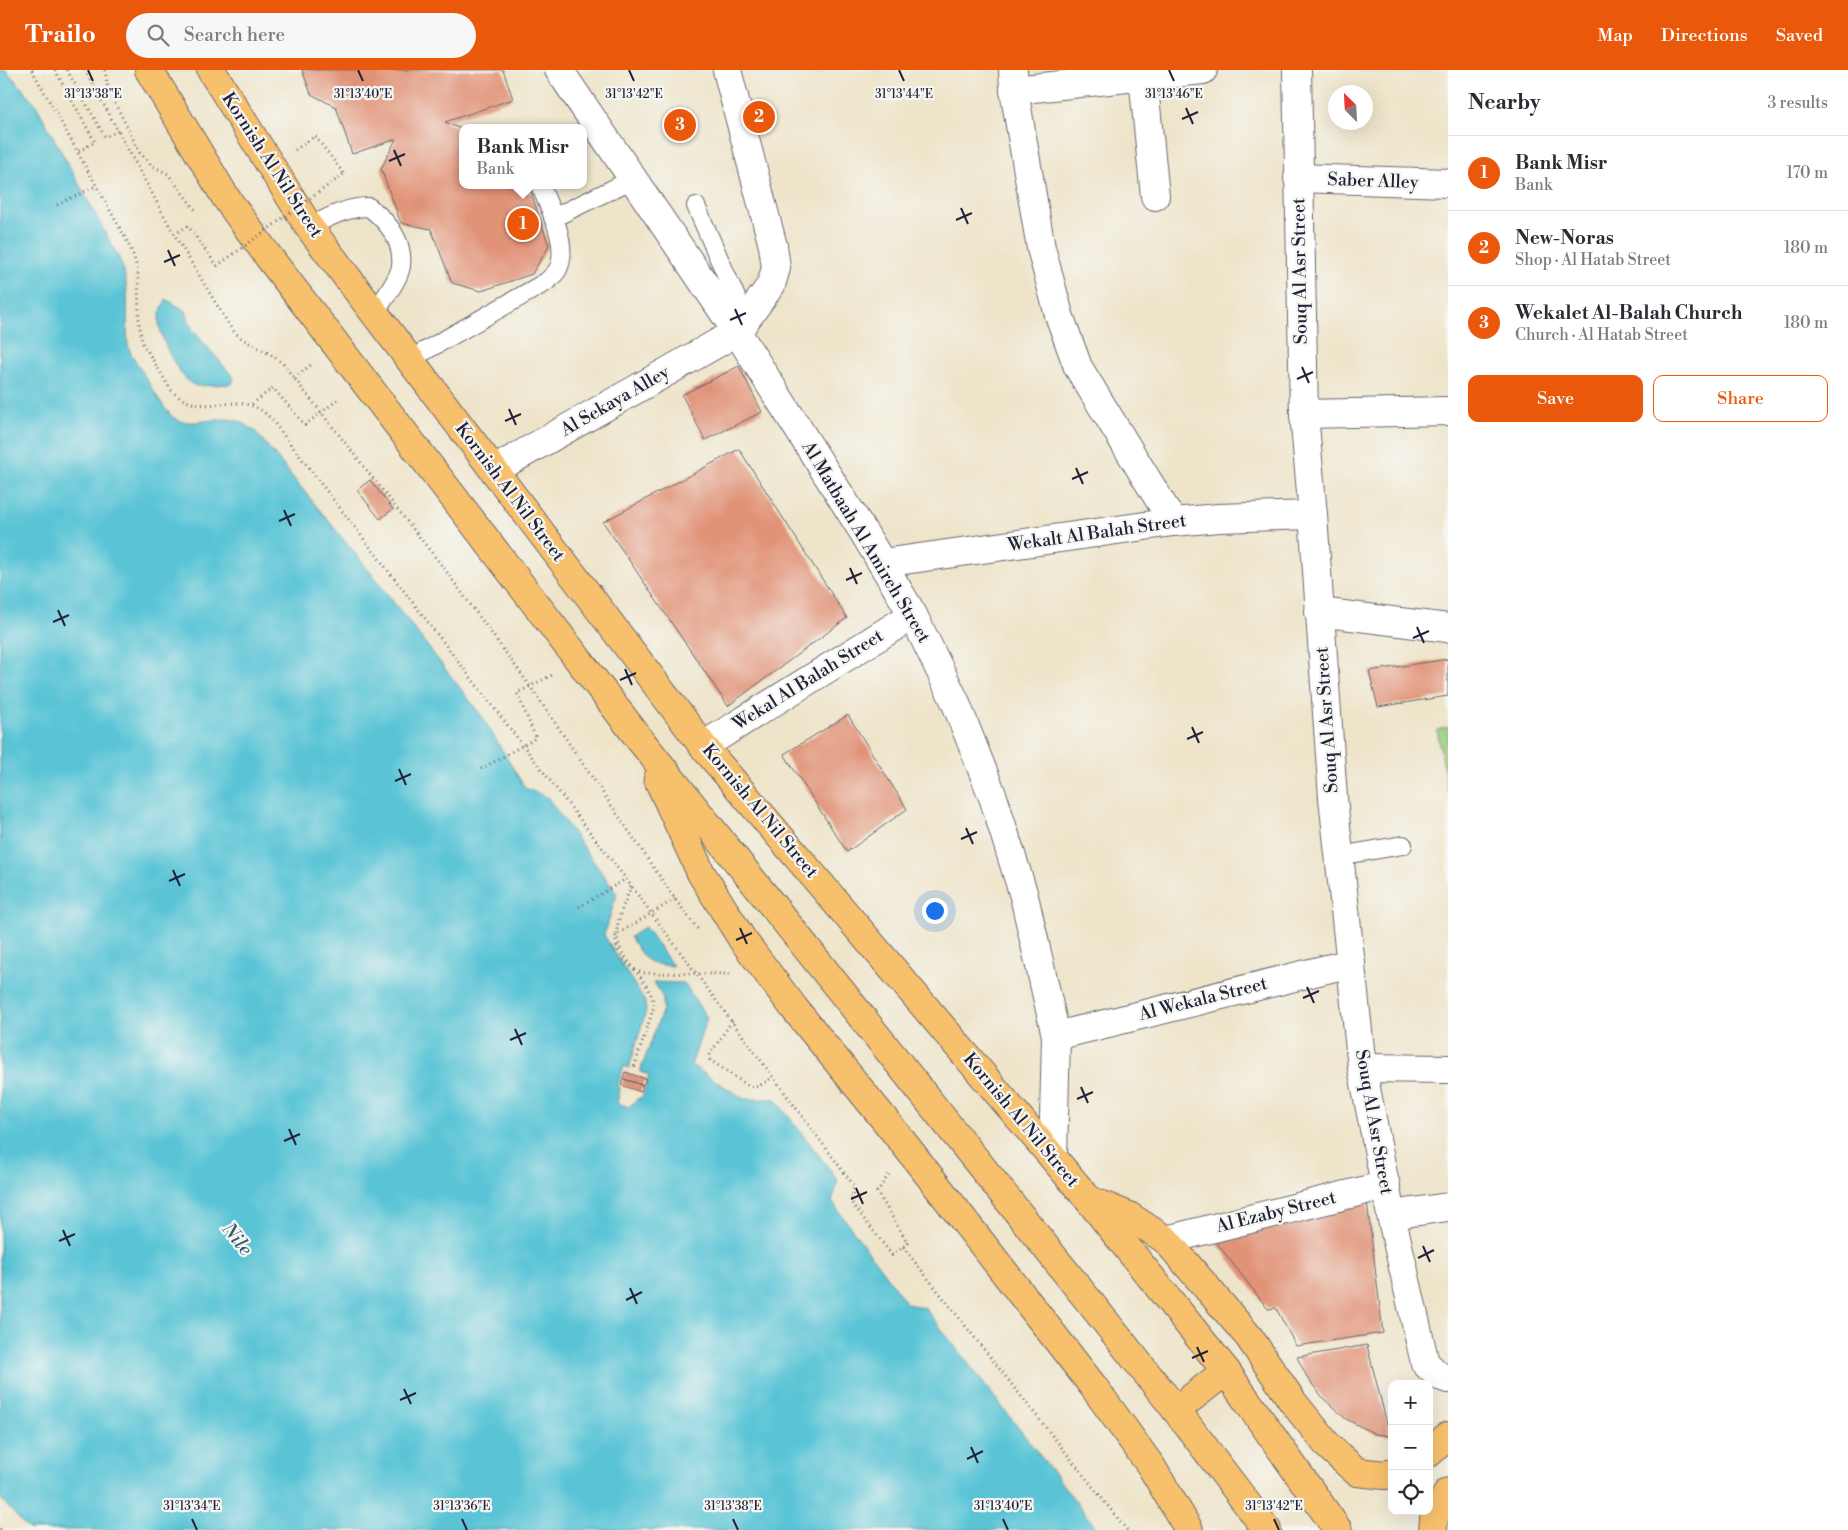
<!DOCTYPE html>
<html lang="en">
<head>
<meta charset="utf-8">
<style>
  body { margin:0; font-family:"Libre Bodoni",serif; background:#f7f7f7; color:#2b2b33 }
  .controls { position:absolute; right:15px; bottom:15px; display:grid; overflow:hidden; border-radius:10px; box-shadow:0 5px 20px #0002 }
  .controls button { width:45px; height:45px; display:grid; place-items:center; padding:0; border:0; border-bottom:1px solid #e1e1e2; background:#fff; color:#2b2b33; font:25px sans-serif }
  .compass { position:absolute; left:1328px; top:15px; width:45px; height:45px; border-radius:50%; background:#fff; box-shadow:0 5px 20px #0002; rotate:336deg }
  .you { position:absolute; left:934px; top:840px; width:18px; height:18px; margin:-12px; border:4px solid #fff; border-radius:50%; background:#1a73e8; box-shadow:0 0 0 8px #1a73e833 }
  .badge { display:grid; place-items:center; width:32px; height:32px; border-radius:50%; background:#ea580c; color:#fff; font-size:16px; font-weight:700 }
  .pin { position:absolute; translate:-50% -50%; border:2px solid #fff; box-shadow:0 1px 5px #0006 }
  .popup { position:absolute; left:459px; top:54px; width:128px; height:65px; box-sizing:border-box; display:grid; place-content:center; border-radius:10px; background:#fff; filter:drop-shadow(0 1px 4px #0005); font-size:16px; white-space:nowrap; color:#7c7c81 }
  .popup b { font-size:19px; color:#2b2b33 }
  .popup::after { content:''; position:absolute; left:50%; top:100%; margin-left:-10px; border:10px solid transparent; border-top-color:#fff }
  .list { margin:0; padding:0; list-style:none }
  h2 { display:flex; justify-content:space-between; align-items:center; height:65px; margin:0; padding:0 20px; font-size:21px }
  h2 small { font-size:16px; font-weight:400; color:#7c7c81 }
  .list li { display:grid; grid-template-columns:32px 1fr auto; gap:15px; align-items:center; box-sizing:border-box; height:75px; padding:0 20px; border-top:1px solid #e1e1e2 }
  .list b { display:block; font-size:19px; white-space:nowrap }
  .list p { margin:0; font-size:16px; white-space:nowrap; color:#7c7c81 }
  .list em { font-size:16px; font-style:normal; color:#7c7c81 }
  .actions { display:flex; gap:10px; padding:15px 20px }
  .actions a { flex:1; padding:11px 0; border:1px solid #ea580c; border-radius:10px; text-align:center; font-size:18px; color:#ea580c }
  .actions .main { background:#ea580c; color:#fff }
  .icon { flex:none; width:28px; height:28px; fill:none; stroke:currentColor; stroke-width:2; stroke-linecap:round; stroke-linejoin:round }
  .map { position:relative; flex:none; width:1448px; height:1460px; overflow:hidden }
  header { display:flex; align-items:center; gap:30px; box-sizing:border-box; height:70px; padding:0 25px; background:#ea580c; color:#fff }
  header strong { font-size:24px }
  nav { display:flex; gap:28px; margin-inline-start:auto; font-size:18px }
  .search { width:350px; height:45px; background:#f7f7f7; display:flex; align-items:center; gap:12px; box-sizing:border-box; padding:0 18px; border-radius:28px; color:#7c7c81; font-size:19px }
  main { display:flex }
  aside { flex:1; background:#fff }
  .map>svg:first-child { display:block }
  .green { fill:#97cc7d; stroke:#5c775c }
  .water { fill:#5ac4d6; stroke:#3e7388 }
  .building { fill:#e19377 }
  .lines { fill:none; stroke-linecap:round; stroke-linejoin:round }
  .lane-casing { stroke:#69666d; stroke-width:20 }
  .street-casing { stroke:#69666d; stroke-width:30 }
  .highway-casing { stroke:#69666d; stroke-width:30 }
  .path { stroke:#69666d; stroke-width:3; stroke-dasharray:1 4; stroke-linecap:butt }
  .lane { stroke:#fff; stroke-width:18 }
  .street { stroke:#fff; stroke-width:28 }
  .highway { stroke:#f7c06c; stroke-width:28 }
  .path-bridge { stroke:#69666d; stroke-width:3; stroke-dasharray:1 4; stroke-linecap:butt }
  .ticks { fill:none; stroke:#22223b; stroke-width:2 }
  .labels { text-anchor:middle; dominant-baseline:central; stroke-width:4.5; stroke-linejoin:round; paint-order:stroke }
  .street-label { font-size:18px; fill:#22223b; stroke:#f6f6f2 }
  .water-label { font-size:19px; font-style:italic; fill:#365b71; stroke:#f6f6f2 }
  .ticks-label { font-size:12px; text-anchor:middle; fill:#22223b; stroke:#f6f6f2; stroke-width:4.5; stroke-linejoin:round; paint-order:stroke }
</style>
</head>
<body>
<header>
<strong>Trailo</strong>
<div class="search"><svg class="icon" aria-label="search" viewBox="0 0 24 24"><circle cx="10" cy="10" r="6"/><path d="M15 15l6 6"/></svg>Search here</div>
<nav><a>Map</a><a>Directions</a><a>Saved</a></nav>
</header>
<main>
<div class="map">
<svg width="1448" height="1460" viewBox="0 0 1448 1460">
  <rect width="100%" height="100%" fill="#f6f6f2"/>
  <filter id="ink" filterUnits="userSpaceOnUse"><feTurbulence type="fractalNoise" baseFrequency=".02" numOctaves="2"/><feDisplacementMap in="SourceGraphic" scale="10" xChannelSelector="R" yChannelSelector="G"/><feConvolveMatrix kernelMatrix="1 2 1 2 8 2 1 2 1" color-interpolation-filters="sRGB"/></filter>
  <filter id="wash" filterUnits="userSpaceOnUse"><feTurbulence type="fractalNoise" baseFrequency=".0096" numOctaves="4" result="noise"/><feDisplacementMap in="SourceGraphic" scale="20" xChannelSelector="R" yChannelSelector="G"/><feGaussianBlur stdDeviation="1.12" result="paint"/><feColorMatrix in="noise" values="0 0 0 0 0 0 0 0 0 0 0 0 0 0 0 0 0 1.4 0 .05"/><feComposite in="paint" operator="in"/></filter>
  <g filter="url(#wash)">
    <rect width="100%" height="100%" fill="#eee4c9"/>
    <polygon class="green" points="1448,657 1448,720 1437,660"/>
    <g class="water">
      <path d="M0,0H6L35,33L119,188C132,216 125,245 128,275L131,284C140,297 163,340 174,348C190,359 219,344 238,351C244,353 250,358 255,361L367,498L481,645L525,718L547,727L617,824L604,865L645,932L646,941L629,998L624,996L618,1014L620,1019L617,1033L629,1037L636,1030L643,1026L649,1005L640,1002L663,939V928L654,912L684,913L707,948L691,995L744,1029H775L838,1110L832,1132L907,1234L925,1238L1098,1460H29L0,1428Z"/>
      <path d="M166,229L186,241L192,259L234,308L232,314L197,316C181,314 159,267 159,251C159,243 163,236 166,229Z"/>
      <path d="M645,857L673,896C643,893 646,891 630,867Z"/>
    </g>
    <g id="blocks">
      <g class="building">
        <polygon points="302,0 503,0 513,29 445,52 463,60 463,115 509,115 531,122 549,176 532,204 481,221 452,213 431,159 401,153 381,99 396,69 352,84 336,37 311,24"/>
        <polygon points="739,296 762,342 705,370 682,325"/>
        <polygon points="739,379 847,548 728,636 603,452"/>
        <polygon points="370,410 393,439 380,449 357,420"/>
        <polygon points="1448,589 1448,626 1378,637 1369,601"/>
        <polygon points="848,645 907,739 847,782 784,684"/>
        <polygon points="625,1002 646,1009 643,1015 623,1008"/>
        <polygon points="623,1009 643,1016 641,1022 621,1015"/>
        <polygon points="1367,1131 1383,1263 1296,1276 1276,1238 1268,1239 1212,1167"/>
        <polygon points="1367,1275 1390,1366 1375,1364 1346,1349 1324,1329 1308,1309 1297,1287"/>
      </g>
    </g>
  </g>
  <g filter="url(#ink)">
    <use href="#blocks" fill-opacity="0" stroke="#69666d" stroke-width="1"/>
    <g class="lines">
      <g class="lane-casing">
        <g id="lane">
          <polyline points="696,136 746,250"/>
          <polyline points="553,148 633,109"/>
          <path d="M309,157C329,147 347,137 369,137C387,151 404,170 401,196C399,210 382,231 375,243"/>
          <path d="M409,290L546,212C550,209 554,205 557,201C571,177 549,137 540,115"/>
          <polyline points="1339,786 1403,775"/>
        </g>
      </g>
      <g class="street-casing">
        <g id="street">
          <polyline points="559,0 737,262 864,463 913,545 955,631 993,727 1024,826 1056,966 1053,1087"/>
          <polyline points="1013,0 1014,20 1041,178 1059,245 1078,297 1173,452"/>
          <polyline points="1297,0 1304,344 1313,445 1333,728 1362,998 1391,1145 1425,1293 1439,1306 1448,1309"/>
          <polyline points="1143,7 1155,126"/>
          <polyline points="1014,20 1203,0"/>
          <polyline points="1298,108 1448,113"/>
          <polyline points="1304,344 1448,341"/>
          <polyline points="494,400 737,262 771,215 776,198 773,176 727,0"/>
          <polyline points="883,493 1173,452 1219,448 1313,445"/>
          <polyline points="1319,542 1448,558"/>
          <polyline points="703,676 913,545"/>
          <polyline points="1056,966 1351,893"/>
          <polyline points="1362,998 1448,999"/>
          <polyline points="1391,1145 1448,1137"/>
          <polyline points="1166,1170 1386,1115"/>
        </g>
      </g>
      <g class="highway-casing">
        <g id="highway">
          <polyline points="149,0 226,128 268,186 641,671 1176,1340 1267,1460"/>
          <polyline points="211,0 309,157 703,676 1089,1130 1226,1301 1338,1460"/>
          <polyline points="658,709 701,803 742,869 794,938 902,1071 1093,1316 1151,1396 1189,1460"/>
          <polyline points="1089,1130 1129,1146 1166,1170 1249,1267 1293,1332 1329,1377 1357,1402 1385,1405 1392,1403"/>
          <polyline points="1176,1340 1226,1301"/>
          <polyline points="1429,1383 1448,1366"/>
          <polyline points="1433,1460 1434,1448 1448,1422"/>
        </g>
      </g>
      <g class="path">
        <path d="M32,0L127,171L134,187L138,202L139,252L142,272L171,320C203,354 240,313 272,350L626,809L854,1116L851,1132L892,1185L908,1173L877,1122L890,1103"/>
        <polyline points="55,0 95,72 77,82"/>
        <polyline points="67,0 105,67 118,61"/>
        <path d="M85,0L174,164L231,258C245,276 267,278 283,294L443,497L530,616L675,829L699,861"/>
        <polyline points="105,0 108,19 140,83 151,95 168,104 197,142"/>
        <polyline points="295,80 315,66 344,104"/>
        <polyline points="57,135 96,116"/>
        <polyline points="174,164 188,156 217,196"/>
        <polyline points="294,308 312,294 311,292"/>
        <polyline points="252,334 273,318 305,355 340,328"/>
        <polyline points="481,699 536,668 517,623 554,604"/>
        <path d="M631,816C626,831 616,849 617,864C618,890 651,909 654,936L634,998"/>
        <polyline points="579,837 626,809"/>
        <polyline points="732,951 710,984 710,990 750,1017 759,1016 773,1007"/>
        <polyline points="903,1177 1127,1460"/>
        <polyline points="0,1459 1,1460"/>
      </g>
      <use href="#lane" class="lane"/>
      <use href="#street" class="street"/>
      <use href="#highway" class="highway"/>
      <g class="path-bridge">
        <polyline points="217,196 344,104"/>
        <path d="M675,829L616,865C613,880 630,902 645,903L732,904"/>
      </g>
    </g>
  </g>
  <path class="ticks" d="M88,0L93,11M358,0L363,11M629,0L634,11M899,0L904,11M1169,0L1174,11M1186,38L1193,54M1182,49L1198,42M394,80L401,96M389,91L405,84M961,138L968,154M956,150L972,143M168,180L175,196M164,192L180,185M735,239L742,255M730,250L746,243M1302,297L1309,313M1297,309L1313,302M509,339L516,355M505,351L521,344M1076,398L1083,414M1072,409L1088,402M284,440L291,456M279,451L295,444M850,498L857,514M846,510L862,503M58,540L65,556M53,552L69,545M1417,557L1424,573M1413,568L1429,561M625,599L632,615M620,610L636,603M1192,657L1199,673M1187,669L1203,662M399,699L406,715M395,711L411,704M966,758L973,774M961,769L977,762M173,800L180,816M169,811L185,804M740,858L747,874M736,870L752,863M1307,917L1314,933M1303,928L1319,921M515,959L522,975M510,970L526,963M1081,1017L1088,1033M1077,1029L1093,1022M289,1059L296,1075M284,1071L300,1064M856,1118L863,1134M851,1129L867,1122M63,1160L70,1176M59,1171L75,1164M1423,1176L1430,1192M1418,1188L1434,1180M630,1218L637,1234M626,1230L642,1222M1197,1277L1204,1292M1192,1288L1208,1281M404,1319L411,1334M400,1330L416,1323M971,1377L978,1393M967,1389L983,1381M192,1449L197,1460M462,1449L467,1460M733,1449L738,1460M1003,1449L1008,1460M1274,1449L1279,1460"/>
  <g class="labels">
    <g class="street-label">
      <text transform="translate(272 95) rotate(57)">Kornish Al Nil Street</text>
      <text transform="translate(1373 111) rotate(2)">Saber Alley</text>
      <text transform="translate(1300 201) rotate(-91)">Souq Al Asr Street</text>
      <text transform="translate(615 331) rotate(-30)">Al Sekaya Alley</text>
      <text transform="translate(510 422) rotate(53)">Kornish Al Nil Street</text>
      <text transform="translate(1097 463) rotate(-8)">Wekalt Al Balah Street</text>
      <text transform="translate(866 472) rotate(59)">Al Matbaah Al Amireh Street</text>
      <text transform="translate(808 610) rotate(-32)">Wekal Al Balah Street</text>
      <text transform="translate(1327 650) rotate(-94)">Souq Al Asr Street</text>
      <text transform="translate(760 741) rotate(50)">Kornish Al Nil Street</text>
      <text transform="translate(1203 929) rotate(-14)">Al Wekala Street</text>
      <text transform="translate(1021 1050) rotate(50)">Kornish Al Nil Street</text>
      <text transform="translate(1374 1052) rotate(80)">Souq Al Asr Street</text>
      <text transform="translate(1276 1142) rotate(-14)">Al Ezaby Street</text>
    </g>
    <g class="water-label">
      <text transform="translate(237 1169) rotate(51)">Nile</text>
    </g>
  </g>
  <g class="ticks-label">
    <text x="93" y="28">31°13'38"E</text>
    <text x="363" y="28">31°13'40"E</text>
    <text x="634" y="28">31°13'42"E</text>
    <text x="904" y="28">31°13'44"E</text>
    <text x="1174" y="28">31°13'46"E</text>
    <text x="192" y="1440">31°13'34"E</text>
    <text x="462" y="1440">31°13'36"E</text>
    <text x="733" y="1440">31°13'38"E</text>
    <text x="1003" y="1440">31°13'40"E</text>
    <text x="1274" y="1440">31°13'42"E</text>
  </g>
</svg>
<div class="controls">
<button>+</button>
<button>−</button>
<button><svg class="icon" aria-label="locate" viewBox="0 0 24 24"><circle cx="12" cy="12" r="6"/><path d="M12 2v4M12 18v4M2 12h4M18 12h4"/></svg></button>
</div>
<svg class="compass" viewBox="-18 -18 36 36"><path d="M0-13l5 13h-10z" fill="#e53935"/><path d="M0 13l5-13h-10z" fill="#7c7c81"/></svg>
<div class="you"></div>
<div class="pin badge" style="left:523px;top:154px">1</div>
<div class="popup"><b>Bank Misr</b>Bank</div>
<div class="pin badge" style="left:759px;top:47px">2</div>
<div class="pin badge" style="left:680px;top:55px">3</div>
</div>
<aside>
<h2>Nearby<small>3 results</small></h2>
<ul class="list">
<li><span class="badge">1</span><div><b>Bank Misr</b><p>Bank</p></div><em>170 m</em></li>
<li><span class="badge">2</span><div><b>New-Noras</b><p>Shop · Al Hatab Street</p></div><em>180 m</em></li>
<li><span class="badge">3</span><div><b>Wekalet Al-Balah Church</b><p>Church · Al Hatab Street</p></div><em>180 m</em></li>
</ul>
<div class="actions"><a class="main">Save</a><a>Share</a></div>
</aside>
</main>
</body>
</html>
